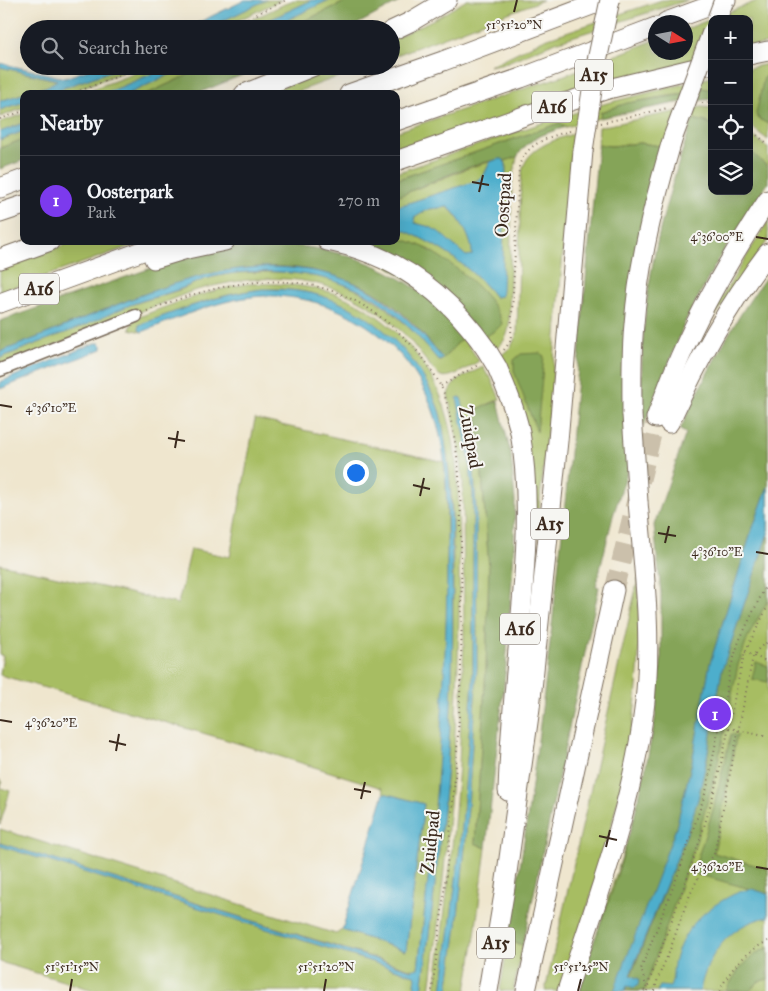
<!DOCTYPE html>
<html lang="en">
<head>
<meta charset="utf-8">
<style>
  body { margin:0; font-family:"IM FELL Great Primer",serif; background:#242831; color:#f1f3f6 }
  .controls { position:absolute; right:15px; top:15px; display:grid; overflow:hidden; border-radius:10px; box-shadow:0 5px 20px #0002 }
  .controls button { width:45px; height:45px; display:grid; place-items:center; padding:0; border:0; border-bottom:1px solid #363941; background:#171b24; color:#f1f3f6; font:25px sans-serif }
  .compass { position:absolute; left:648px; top:15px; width:45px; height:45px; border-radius:50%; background:#171b24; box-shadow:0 5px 20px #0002; rotate:101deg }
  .you { position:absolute; left:355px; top:472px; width:18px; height:18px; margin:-12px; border:4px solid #fff; border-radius:50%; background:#1a73e8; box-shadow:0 0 0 8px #1a73e833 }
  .badge { display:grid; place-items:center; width:32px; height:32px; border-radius:50%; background:#7c3aed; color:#fff; font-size:16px; font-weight:700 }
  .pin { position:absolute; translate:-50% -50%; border:2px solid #fff; box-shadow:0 1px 5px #0006 }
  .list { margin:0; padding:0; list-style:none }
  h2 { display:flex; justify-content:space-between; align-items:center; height:65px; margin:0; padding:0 20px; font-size:21px }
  h2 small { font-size:16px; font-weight:400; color:#9ea1a6 }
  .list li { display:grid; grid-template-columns:32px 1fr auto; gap:15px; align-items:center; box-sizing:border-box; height:90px; padding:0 20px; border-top:1px solid #363941 }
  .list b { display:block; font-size:19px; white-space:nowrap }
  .list p { margin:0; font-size:16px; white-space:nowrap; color:#9ea1a6 }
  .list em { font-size:16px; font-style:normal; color:#9ea1a6 }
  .icon { flex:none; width:28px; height:28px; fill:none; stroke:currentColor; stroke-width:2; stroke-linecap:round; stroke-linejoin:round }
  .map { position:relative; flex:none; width:768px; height:991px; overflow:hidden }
  .search { position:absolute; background:#171b24; box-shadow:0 5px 20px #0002; left:20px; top:20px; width:380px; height:55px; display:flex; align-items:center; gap:12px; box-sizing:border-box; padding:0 18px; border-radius:28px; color:#9ea1a6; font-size:19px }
  .panel { position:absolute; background:#171b24; box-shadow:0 5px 20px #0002; left:20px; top:90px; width:380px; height:155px; border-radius:10px }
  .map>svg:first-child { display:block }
  .green { fill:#a7bd62; stroke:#717440 }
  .forest { fill:#85a458; stroke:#60673b }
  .water { fill:#4daecc; stroke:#446c75; fill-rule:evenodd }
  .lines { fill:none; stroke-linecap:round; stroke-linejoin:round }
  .highway-tunnel { stroke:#cbc0ab; stroke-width:19; stroke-dasharray:19 9; stroke-linecap:butt }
  .minor-casing { stroke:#7a6c5c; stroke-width:15 }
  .highway-casing { stroke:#7a6c5c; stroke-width:21 }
  .path { stroke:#7a6c5c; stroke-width:2; stroke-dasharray:1 4; stroke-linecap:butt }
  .minor { stroke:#fff; stroke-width:12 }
  .highway { stroke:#fff; stroke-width:19 }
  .highway-bridge-casing { stroke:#7a6c5c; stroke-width:21; stroke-linecap:butt }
  .highway-bridge { stroke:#fff; stroke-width:19 }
  .ticks { fill:none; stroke:#3b2a1e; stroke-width:2 }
  .labels { text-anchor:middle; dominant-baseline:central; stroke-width:4; stroke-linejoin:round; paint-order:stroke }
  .shield { fill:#f6f6f2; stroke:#73675e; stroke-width:1 }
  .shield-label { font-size:18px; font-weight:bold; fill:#3b2a1e }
  .street-label { font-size:19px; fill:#3b2a1e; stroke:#f6f6f2 }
  .ticks-label { font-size:12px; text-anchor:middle; fill:#3b2a1e; stroke:#f6f6f2; stroke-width:4; stroke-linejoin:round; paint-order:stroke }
</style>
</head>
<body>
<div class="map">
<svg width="768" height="991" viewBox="0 0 768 991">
  <rect width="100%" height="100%" fill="#f6f6f2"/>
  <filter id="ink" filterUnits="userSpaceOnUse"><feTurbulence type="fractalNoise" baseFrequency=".02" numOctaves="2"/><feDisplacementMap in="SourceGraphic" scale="10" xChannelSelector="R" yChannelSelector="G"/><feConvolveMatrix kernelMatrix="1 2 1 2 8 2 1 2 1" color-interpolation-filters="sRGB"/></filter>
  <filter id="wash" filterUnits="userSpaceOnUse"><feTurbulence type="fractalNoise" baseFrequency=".0096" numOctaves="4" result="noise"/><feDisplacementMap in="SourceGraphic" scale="20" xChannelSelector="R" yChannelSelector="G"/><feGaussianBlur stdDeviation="1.12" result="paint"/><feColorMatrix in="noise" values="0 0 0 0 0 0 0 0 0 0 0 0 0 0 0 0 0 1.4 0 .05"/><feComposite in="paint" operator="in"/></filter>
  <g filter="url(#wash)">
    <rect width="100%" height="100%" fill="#efe6ce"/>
    <g class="green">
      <polygon points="266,0 281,0 220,29 206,29"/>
      <polygon points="293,0 312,0 250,29 232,29"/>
      <polygon points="329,0 349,0 287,29 268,29"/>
      <polygon points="467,0 543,0 391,57 391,40 438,17"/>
      <polygon points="662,0 688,0 553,43 505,63 489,66 545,39"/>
      <polygon points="759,0 768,0 768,43 749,47 749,19 712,19 712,56 396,153 396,132 565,75 655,40 656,52 686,52 686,29"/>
      <polygon points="768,64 768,76 764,77 759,119 768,124 768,140 749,125 749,68"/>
      <polygon points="125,66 139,66 65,94 46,94"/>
      <polygon points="151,66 171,66 104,94 79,94 125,77"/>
      <polygon points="188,66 207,66 147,94 128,94"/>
      <polygon points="331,66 368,66 291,94 265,94"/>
      <polygon points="0,67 57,80 48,86 0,101"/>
      <path d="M712,77V90C701,88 695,92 685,94C656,97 629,102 601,112L600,118L566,127L560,123L396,180V173L548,121L607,103Z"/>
      <polygon points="24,102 24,108 0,117 0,110"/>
      <polygon points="702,107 712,108 712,125 706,122 693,119 696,108"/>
      <polygon points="679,111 667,147 640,143 612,146 598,145 599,127"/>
      <polygon points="24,114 24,123 0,132 0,122"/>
      <polygon points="24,131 24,139 0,148 0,140"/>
      <polygon points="749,133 768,148 768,167 749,150"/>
      <path d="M573,134L550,407L532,571L533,531L498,358L511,347L517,334L521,181C522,176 522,170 524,165C531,147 556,139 573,134Z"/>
      <path d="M517,157L512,184L509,326C507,338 503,344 493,351L431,250L396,237V227C434,242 470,265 495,297L501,296L506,164L505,161Z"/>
      <polygon points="490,162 484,175 476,181 396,207 396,197 471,167"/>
      <path d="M447,207C460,217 473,240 472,255L466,256L430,227L415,223L413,218L429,209Z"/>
      <polygon points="768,221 768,240 707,327 724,293"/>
      <polygon points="76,241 145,241 0,292 0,268"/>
      <path d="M270,272C347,272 392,303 439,361H441L463,337L479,361C471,366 450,380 441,376C432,372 412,340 401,331C337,273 274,269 193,291L0,367V358L82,326L130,305L180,290L204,279L233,273Z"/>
      <path d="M246,284C273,283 299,284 326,291C373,303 417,345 437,388C461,439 458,499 459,554C461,701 449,845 430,991H422C433,903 444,816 450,728C453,672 453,617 453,562C453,523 452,483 445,444C443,430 442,416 436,403C408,338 348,290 276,289C228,289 184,309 139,325V330L142,332L130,329L134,319C171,304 207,291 246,284Z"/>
      <path d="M483,367L488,376H490L500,399L477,409L489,568L486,669L475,843L486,848L474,943L466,991H448L457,926L466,837L477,667L476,509L473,453L466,416L464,428L469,457L473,494V682L461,839L442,991H435L451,859L459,766L464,641L463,482L460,453L448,395C452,379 470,374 483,367Z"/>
      <polygon points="768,390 768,991 581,991 604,910 652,766"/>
      <path d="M255,419L444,462C448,504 447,545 447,587C446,715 433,842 418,968L414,970L0,843V829L336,934L342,930L406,951L424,804L384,793L382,788L227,740L0,675L3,656L0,655V564L178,604L191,549L230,557Z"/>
      <path d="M638,579C640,624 640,670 634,715C621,810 590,901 560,991H545Z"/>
      <polygon points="0,780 2,781 1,788 10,791 0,825"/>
      <polygon points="0,846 414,975 416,977 414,991 96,991 0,962"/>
      <polygon points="508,941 523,945 513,991 500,991"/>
    </g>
    <g class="forest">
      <polygon points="349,0 403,0 348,29 287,29"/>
      <polygon points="207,66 264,66 196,94 147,94"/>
      <polygon points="768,76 768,124 759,119 756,114 764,77"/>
      <polygon points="703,88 712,90 712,99 676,103 600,118 601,112 627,103 686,94"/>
      <path d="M693,119L706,122L712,125V191H749V150L768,167V183L718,260L686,320L644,426C634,317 658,221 693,119Z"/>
      <path d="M560,123L566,127C546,133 528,138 517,157L505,161L502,159C470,163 428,184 396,197V180Z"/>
      <polygon points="24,139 24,160 0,169 0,148"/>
      <path d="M640,143L667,147L654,187L628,469L613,516L596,586L599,587L523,945L508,941C553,677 574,411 598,145L612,146Z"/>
      <path d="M396,237C408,241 422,245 432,252C455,265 496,297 502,324L496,330L485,337L354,241H396Z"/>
      <path d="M266,244C329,245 389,262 436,305C448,316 455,322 463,337L443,359C428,340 413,321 394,306C379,293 360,284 341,278C250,246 158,288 74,322C50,333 25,342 0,352V321L163,264L226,248Z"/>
      <path d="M768,274V486L751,533L710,663L692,762L676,828L622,973L614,991H576L614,886L634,818L645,771L655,720L661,661V593L654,525L686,433L680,430C705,375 732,323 768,274Z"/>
      <polygon points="540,353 544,356 537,432 514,371 514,360 521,354"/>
      <polygon points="498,401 511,455 515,501 514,550 506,666 486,848 475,843 486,669 489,568 477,409"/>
      <polygon points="768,533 768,600 748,637 738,665 717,767 697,839 644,991 625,991 687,833 706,763 722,670"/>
      <polygon points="756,662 768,666 768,682 752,679"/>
      <polygon points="731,734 738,736 736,738 714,853 768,869 768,894 693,873 713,810"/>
      <path d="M768,947V979L758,982L750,991H726C735,972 749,956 768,947Z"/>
    </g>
    <g class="water">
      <polygon points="245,0 266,0 206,29 185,29"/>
      <polygon points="312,0 329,0 268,29 250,29"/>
      <polygon points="0,63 65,78 98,66 125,66 46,94 24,94 24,102 0,110 0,101 48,86 57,80 0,67"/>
      <polygon points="171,66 188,66 128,94 104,94"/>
      <polygon points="24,123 24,131 0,140 0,132"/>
      <path d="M498,159H503L506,164L502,291L501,296L495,297C470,265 434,242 396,227V207L476,181L484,175L490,162ZM448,207C459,216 473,240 472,255L466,256L439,232L430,227L415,223L414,218L429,209Z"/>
      <path d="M264,267C349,267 391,294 443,359L439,361C421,340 403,318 380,302C335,271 257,264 205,279C196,282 189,286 180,289C164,295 146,299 130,305C113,312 98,320 81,327C54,337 27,347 0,358V352C25,342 50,333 75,322C136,297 198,269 264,267Z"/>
      <path d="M262,289C280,289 300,290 318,295C372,310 417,353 437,405C442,417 443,429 445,441C451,482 452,522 452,563C453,618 453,672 450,727C444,815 433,903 422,991H414L416,977L414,975L0,846V843L411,970L418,968C434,835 446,703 447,569C447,513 451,450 428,398C400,334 332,294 264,296C221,298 181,317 142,332L139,330V325C180,310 219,294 262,289Z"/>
      <polygon points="95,343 100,343 102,345 102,349 0,389 0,382"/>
      <polygon points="461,397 473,453 476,509 477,667 466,837 457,926 448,991 442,991 461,839 473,682 473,494 469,457 457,398"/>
      <polygon points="768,486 768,533 722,670 706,763 698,799 687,833 630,975 639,979 638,985 635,988 627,986 625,991 614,991 676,828 692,762 710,663 751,533"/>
      <polygon points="384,793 424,804 406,951 342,930"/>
      <path d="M752,889L768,894V917C730,924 707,954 700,991H657L660,986L670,987C674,979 672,969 675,960C682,933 699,914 723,900C732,895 741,890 752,889Z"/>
    </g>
  </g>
  <g filter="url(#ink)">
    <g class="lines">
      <polyline class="highway-tunnel" points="614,590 656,418"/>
      <g class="minor-casing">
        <polyline id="minor" points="0,370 136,316"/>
      </g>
      <g class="highway-casing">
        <g id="highway">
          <polyline points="666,22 726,0"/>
          <polyline points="391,31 410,22 447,0"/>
          <polyline points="749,55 768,51"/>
          <polyline points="244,94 314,66"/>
          <polyline points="349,94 443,61 605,0"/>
          <polyline points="396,121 521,78 656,27"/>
          <polyline points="396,161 527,115 608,89 712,64"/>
          <polyline points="0,188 24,179"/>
          <polyline points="0,213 24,205"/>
          <path d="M327,241C395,254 447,293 486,349"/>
          <polyline points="0,259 50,241"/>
          <polyline points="154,259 187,249 225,241"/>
          <polyline points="0,303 170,241"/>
          <path d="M497,367C506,388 515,409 520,432C529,484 527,538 523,590C518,657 510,724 508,791"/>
          <path d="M632,415C632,385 631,354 634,324C639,260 655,198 673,137"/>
          <path d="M656,418C664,398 671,377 680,357C704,302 735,250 768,200"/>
          <path d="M669,423C697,363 727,306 768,253"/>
          <polyline points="488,991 504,894 530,708 558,441 583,151"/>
          <polyline points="526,991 614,590"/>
          <path d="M567,991C597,899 632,806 644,710C653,641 644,570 638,502"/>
        </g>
      </g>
      <g class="path">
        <polyline points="225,29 286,0"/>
        <polyline points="71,94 145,66"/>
        <polyline points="702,103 712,102"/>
        <polyline points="0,119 24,111"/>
        <polyline points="601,123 668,108"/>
        <polyline points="749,129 768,144"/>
        <path d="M147,311C234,276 321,261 396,330C413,345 430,364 440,385C445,393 447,404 449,413C461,459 461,506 461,554C462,608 462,662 459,716C454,808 444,900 432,991"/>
        <path d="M504,350L510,342L511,335L519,166C527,143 548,137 570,131"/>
        <polyline points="441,386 478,365"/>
        <polyline points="745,652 768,662"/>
        <polyline points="729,728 768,737"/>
        <polyline points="644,991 647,989 641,969 679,872 707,788 730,670 739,641 768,581"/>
        <path d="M647,991L650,979C675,911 702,843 719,772C728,736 733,700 742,664L745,652L768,606"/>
        <path d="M655,991C657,975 666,962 671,947C683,914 691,882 714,855L753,656L760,647L768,642"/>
        <path d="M720,991C729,969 747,951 768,941"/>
      </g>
      <use href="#minor" class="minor"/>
      <use href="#highway" class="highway"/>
      <g class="highway-bridge-casing">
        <g id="highway-bridge">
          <polyline points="717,19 724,0"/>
          <polyline points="673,137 712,32"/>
          <polyline points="583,151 595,70 610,0"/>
          <polyline points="486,349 497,367"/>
          <polyline points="632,415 638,502"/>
        </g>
      </g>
      <use href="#highway-bridge" class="highway-bridge"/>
    </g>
  </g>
  <path class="ticks" d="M514,12L517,0M472,182L489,185M479,192L483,175M756,237L768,239M0,405L12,407M168,438L185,441M175,448L178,431M413,485L430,489M420,496L424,478M658,533L676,536M665,543L669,526M756,552L768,554M0,720L12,722M109,741L126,745M116,751L119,734M354,789L371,792M361,799L365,782M599,836L617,840M606,847L610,830M756,867L768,869M70,991L72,979M324,991L326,979M578,991L581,979"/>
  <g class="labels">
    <g class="shield">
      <rect x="575" y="59.5" width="38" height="31" rx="4"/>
      <rect x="532" y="91.5" width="40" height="31" rx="4"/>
      <rect x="19" y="273.5" width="40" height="31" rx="4"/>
      <rect x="531" y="508.5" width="38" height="31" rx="4"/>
      <rect x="500" y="613.5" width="40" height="31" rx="4"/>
      <rect x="477" y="927.5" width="38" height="31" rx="4"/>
    </g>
    <g class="shield-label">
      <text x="594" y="75">A15</text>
      <text x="552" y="107">A16</text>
      <text x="39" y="289">A16</text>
      <text x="550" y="524">A15</text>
      <text x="520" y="629">A16</text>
      <text x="496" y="943">A15</text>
    </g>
    <g class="street-label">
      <text transform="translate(503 205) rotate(-87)">Oostpad</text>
      <text transform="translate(471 437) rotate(80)">Zuidpad</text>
      <text transform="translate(430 842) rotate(-84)">Zuidpad</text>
    </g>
  </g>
  <g class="ticks-label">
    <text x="514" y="29">51°51'20"N</text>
    <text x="717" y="241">4°36'00"E</text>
    <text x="51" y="412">4°36'10"E</text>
    <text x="717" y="556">4°36'10"E</text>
    <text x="51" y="727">4°36'20"E</text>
    <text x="717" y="871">4°36'20"E</text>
    <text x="72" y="971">51°51'15"N</text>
    <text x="326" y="971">51°51'20"N</text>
    <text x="581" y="971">51°51'25"N</text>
  </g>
</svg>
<div class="controls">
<button>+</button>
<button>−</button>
<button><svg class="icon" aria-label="locate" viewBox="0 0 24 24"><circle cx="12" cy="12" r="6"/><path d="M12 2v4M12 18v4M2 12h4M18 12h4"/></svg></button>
<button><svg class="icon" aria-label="layers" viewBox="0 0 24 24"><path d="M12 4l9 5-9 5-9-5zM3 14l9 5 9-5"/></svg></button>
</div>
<svg class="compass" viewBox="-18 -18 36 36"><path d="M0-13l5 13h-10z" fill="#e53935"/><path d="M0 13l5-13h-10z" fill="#9ea1a6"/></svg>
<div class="you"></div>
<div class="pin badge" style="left:715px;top:714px">1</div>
<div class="search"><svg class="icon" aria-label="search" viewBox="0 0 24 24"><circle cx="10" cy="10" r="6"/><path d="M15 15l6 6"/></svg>Search here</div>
<section class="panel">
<h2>Nearby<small></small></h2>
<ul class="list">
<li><span class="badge">1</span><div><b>Oosterpark</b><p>Park</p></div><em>270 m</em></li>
</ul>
</section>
</div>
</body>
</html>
